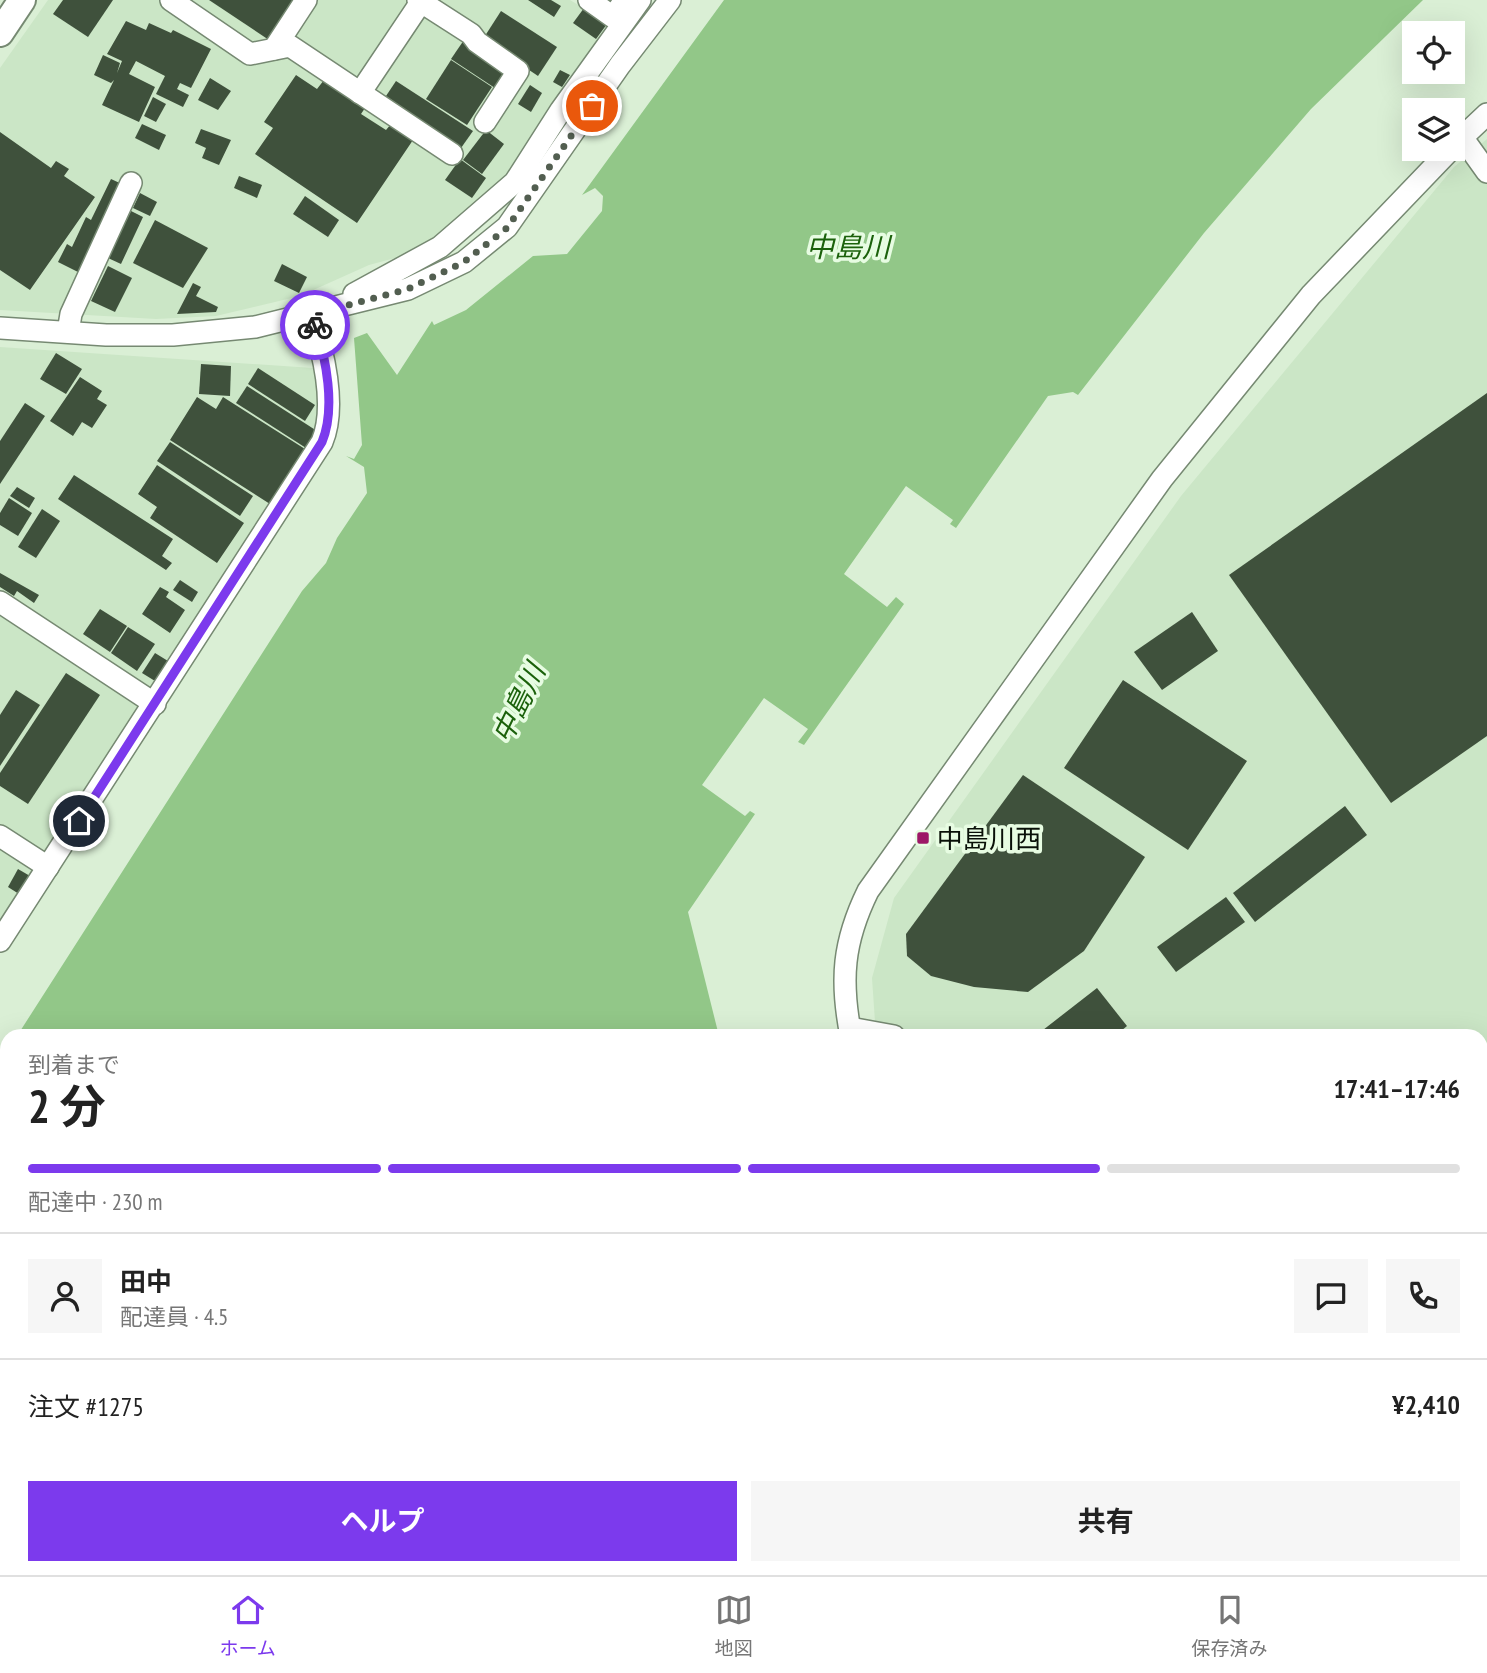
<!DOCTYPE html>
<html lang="ja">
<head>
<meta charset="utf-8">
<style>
  :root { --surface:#fff; --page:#f6f6f6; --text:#222; --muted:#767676; --line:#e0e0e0; --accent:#7c3aed }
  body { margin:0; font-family:"PT Sans Narrow","Noto Sans JP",sans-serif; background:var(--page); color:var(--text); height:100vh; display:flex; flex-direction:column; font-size:26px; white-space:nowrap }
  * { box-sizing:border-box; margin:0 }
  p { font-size:23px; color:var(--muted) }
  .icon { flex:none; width:38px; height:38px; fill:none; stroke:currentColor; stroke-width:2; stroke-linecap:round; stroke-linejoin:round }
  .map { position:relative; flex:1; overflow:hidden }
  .side { position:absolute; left:0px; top:1029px; width:1488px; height:546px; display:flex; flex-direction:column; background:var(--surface); border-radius:21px 21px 0 0; box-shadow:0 7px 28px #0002 }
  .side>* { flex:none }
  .controls { position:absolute; left:1402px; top:21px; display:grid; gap:14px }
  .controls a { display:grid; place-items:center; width:63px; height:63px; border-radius:0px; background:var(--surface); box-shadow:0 7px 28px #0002; font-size:35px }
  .pin { position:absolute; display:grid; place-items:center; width:60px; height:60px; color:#fff; margin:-30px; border:4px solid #fff; border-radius:50%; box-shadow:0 2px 7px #0007 }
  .courier { position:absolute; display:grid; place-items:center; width:70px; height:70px; margin:-35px; border:5px solid #7c3aed; border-radius:50%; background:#fff; color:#222; box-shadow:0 2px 9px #0007 }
  .headline em { font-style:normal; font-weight:700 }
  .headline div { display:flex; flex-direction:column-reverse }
  .headline { display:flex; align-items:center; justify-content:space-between; height:119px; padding:0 28px }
  h1 { font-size:46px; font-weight:700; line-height:52px }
  .bar { display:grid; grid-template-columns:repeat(4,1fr); gap:10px 7px; align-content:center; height:84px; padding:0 28px }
  .bar i { height:9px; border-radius:5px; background:var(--line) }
  .bar .selected { background:var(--accent) }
  .bar p { grid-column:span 4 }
  .line { display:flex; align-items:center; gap:18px; padding:0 28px; border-top:2px solid var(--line) }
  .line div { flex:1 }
  .round { display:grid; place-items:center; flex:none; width:74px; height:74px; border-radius:0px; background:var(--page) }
  .action { display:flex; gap:14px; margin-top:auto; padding:14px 28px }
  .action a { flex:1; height:80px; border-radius:0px; background:var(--accent); color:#fff; font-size:28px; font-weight:700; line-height:80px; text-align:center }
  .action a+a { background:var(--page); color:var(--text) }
  .menu { display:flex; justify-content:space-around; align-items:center; height:98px; border-top:2px solid var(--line); background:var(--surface); font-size:19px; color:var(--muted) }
  .menu a { display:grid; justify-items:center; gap:4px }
  .menu .selected { color:var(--accent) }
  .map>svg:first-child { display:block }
  .built { fill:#cbe6c6 }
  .water { fill:#92c788 }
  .building { fill:#3f513c }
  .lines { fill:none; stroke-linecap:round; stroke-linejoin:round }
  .minor-casing { stroke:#768972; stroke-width:24 }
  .major-casing { stroke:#768972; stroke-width:30 }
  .highway-casing { stroke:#768972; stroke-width:33 }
  .minor { stroke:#fff; stroke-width:21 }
  .major { stroke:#fff; stroke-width:26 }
  .highway { stroke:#fff; stroke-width:30 }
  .done { stroke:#525e50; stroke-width:7; stroke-dasharray:0 12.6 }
  .route { stroke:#7c3aed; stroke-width:9 }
  .poi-dot { fill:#9d1767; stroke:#e7fce2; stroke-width:2.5 }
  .labels { text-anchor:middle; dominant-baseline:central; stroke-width:7; stroke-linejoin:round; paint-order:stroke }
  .poi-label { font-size:26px; fill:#091008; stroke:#e7fce2; text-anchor:start }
  .water-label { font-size:28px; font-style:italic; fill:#1b610b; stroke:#e7fce2 }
</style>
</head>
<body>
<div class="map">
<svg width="1487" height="1575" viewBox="0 0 1487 1575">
  <rect width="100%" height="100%" fill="#daefd5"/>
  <g class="built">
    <polygon points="48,0 570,0 580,6 585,0 632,0 518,163 453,227 410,254 369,265 300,296 216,316 156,319 0,310 0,68"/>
    <polygon points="1487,139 1487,1575 1036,1575 1033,1568 1480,1568 1480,1036 876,1036 872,978 894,898 1181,496 1454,167"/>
    <polygon points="0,347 313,368 321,395 321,433 0,953"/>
  </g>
  <g class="water">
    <polygon points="724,0 1423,0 1311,109 1204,233 1078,395 1073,392 1048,396 956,528 950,524 953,520 906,486 844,574 887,607 896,597 904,604 804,745 798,742 808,729 764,698 702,785 745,816 750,811 755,814 688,912 719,1036 17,1036 302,591 326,563 337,538 367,493 364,467 346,456 354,459 362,445 354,338 367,333 397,375 432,321 434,325 466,310 533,256 567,254 602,211 603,196 595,188 582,195"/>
    <polygon points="7,1052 7,1568 874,1568 877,1575 0,1575 0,1063"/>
  </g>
  <g class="building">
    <polygon points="63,0 113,0 88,37 53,14"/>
    <polygon points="209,0 296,0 269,40"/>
    <polygon points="528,0 551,0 561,6 554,17"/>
    <polygon points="587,4 610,20 596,39 573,23"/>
    <polygon points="501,11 557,47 538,76 483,39"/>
    <polygon points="126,21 146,30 149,23 171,33 173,30 211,49 191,88 180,83 177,89 189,95 183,107 156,94 165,76 136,61 129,74 155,87 139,122 102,105 114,80 111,83 94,75 103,55 120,63 117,73 122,61 107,54"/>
    <polygon points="466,37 513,67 498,90 451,59"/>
    <polygon points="451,60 492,87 467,125 426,99"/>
    <polygon points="560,70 570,75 562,87 553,82"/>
    <polygon points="296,75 317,89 324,80 365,108 361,114 386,130 391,124 413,140 357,223 255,154 273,128 264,122"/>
    <polygon points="210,78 231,91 218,110 198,100"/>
    <polygon points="396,81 473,131 461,148 386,96"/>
    <polygon points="530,85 542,93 531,112 518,104"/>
    <polygon points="153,97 166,104 156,122 144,116"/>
    <polygon points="142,124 166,135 159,150 135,138"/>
    <polygon points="201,129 231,140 219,165 202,158 206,148 195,143"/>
    <polygon points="486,130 504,144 482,174 463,160"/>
    <polygon points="0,132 51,168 56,161 69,169 64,176 95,197 30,290 0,270"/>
    <polygon points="460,159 486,178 472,198 445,180"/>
    <polygon points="239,176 262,185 257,198 234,188"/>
    <polygon points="111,179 124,185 80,273 58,262 67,244 72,247 86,217 91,220"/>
    <polygon points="140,193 157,202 150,216 133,208"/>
    <polygon points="305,196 339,220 328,237 293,214"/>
    <polygon points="131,211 143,217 121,264 108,258"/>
    <polygon points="155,220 208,248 183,288 133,263"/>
    <polygon points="282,264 307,277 299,293 274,281"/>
    <polygon points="108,266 132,278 115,312 91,301"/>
    <polygon points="193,283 201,287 196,296 218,307 216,312 177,314"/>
    <polygon points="56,353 82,369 66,394 40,379"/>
    <polygon points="201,364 231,366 230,396 199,394"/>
    <polygon points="258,368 315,405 305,421 248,384"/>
    <polygon points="80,377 102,391 97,399 107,405 92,428 82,422 73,436 50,421"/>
    <polygon points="247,386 317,431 306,448 236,403"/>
    <polygon points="1487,393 1487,736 1391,803 1229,575"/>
    <polygon points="197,397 216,409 223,397 305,449 270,504 170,440"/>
    <polygon points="25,403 45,416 0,484 0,441"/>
    <polygon points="170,442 253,496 240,516 157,461"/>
    <polygon points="157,465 244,523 217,563 150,518 157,507 138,494"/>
    <polygon points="74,475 173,539 162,556 172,563 166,570 58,499"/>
    <polygon points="17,487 35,498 29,508 10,496"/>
    <polygon points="9,498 32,513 18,536 0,525 0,513"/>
    <polygon points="42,509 60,521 36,558 18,547"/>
    <polygon points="0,573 39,595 34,603 17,591 14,596 0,587"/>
    <polygon points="180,580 198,592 192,602 173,590"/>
    <polygon points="160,587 169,592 166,597 185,610 170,633 142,614"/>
    <polygon points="100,609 127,626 110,652 83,634"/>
    <polygon points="1192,612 1218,651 1162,690 1134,652"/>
    <polygon points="128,627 155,644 137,671 111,653"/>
    <polygon points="155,653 168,661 155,681 142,673"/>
    <polygon points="66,673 100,695 28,804 0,786 0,773"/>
    <polygon points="1123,680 1247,761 1188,850 1064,768"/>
    <polygon points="16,690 40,705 0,766 0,715"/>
    <polygon points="1023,775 1145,857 1084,951 1028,992 974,987 931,976 907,956 906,934"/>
    <polygon points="1345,806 1367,835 1255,922 1233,893"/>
    <polygon points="18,869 30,876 19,894 8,887"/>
    <polygon points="1226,897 1245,922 1176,972 1157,947"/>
    <polygon points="1097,988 1127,1026 1115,1036 1047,1036 1043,1030"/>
    <polygon points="1487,1189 1487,1240 1480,1231 1480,1193"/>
    <polygon points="1480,1366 1487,1375 1487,1400 1480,1404"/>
    <polygon points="1487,1528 1487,1575 1421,1575 1431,1568 1480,1568 1480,1533"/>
    <polygon points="1036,1568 1130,1568 1132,1573 1039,1575"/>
    <polygon points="1151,1568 1220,1568 1222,1575 1153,1575"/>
    <polygon points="1235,1568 1249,1568 1240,1575"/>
  </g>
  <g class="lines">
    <g class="minor-casing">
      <g id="minor">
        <polyline points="171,0 250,54 290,46 452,154"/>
        <polyline points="418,0 471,34 477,42 518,71 485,122"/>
        <polyline points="589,0 613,17 625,0"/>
        <polyline points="274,49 306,0"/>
        <polyline points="360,93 421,2"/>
        <polyline points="1462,137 1487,172"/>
        <polyline points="1452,147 1487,114"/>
        <polyline points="354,294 440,247 515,182 561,110 640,0"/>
        <polyline points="0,328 106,335 173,335 255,327 408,289 464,262 507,227 620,65 670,0"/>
        <polyline points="68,332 71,314 131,183"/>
        <polyline points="0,602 155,704"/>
        <polyline points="0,836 48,867"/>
        <path d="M0,941L322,442C337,406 323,350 311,315"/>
        <polyline points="850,1028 894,1036"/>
        <path d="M851,1036C840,980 843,942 868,891L1162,479L1311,295L1451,149"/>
        <polyline points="1480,1094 1487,1090"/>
        <polyline points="1480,1319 1487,1329"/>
        <polyline points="1005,1568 1007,1575"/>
      </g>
    </g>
    <g class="major-casing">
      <polyline id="major" points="0,33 22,0"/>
    </g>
    <g class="highway-casing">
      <g id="highway">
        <polyline points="0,1237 7,1243"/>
        <polyline points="0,1286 7,1292"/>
        <polyline points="343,1568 352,1575"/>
        <polyline points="406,1568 415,1575"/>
      </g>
    </g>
    <use href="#minor" class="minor"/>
    <use href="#major" class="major"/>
    <use href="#highway" class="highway"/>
  </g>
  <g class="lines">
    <polyline class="done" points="315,325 311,315 408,289 464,262 507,228 592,106"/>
    <path class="route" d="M79,821L322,442C336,408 326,358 315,325"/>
  </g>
  <rect class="poi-dot" x="916" y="831" width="14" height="14" rx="3.5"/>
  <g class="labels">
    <g class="poi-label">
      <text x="937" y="838">中島川西</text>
    </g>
    <g class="water-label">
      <text x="848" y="246">中島川</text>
      <text transform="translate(518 703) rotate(-64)">中島川</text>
    </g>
  </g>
</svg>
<div class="controls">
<a><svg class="icon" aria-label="locate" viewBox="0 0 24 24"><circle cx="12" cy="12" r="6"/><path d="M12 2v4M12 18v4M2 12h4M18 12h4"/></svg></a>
<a><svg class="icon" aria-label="layers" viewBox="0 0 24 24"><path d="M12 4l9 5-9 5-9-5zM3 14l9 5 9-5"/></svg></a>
</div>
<div class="pin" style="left:592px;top:106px;background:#ea580c"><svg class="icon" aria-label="bag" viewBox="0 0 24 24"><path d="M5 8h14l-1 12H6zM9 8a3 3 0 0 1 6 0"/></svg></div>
<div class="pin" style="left:79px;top:821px;background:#1f2937"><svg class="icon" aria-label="home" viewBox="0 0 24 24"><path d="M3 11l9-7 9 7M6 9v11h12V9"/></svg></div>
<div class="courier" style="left:315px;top:325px"><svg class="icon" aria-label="bike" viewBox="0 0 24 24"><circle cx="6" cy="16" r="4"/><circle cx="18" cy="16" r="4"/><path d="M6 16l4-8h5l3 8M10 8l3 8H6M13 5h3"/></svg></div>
<section class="side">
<div class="headline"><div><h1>2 分</h1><p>到着まで</p></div><em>17:41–17:46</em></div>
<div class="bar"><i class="selected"></i><i class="selected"></i><i class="selected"></i><i></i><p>配達中 · 230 m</p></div>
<div class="line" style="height:126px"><a class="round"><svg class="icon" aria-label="person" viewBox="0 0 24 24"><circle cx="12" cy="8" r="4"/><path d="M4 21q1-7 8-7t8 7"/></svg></a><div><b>田中</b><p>配達員 · 4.5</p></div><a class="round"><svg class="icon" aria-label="chat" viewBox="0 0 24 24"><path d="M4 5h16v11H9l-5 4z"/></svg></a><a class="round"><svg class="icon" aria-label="phone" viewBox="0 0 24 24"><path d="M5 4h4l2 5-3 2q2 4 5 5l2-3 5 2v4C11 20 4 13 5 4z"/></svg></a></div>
<div class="line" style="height:91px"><div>注文 #1275</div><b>¥2,410</b></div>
<div class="action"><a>ヘルプ</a><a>共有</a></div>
</section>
</div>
<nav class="menu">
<a class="selected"><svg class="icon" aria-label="home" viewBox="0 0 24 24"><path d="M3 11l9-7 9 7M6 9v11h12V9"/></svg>ホーム</a>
<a><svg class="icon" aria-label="map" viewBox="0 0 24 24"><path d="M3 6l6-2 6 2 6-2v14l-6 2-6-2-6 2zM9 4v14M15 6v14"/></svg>地図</a>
<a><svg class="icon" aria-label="saved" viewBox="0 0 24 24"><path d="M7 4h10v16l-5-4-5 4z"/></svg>保存済み</a>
</nav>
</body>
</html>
